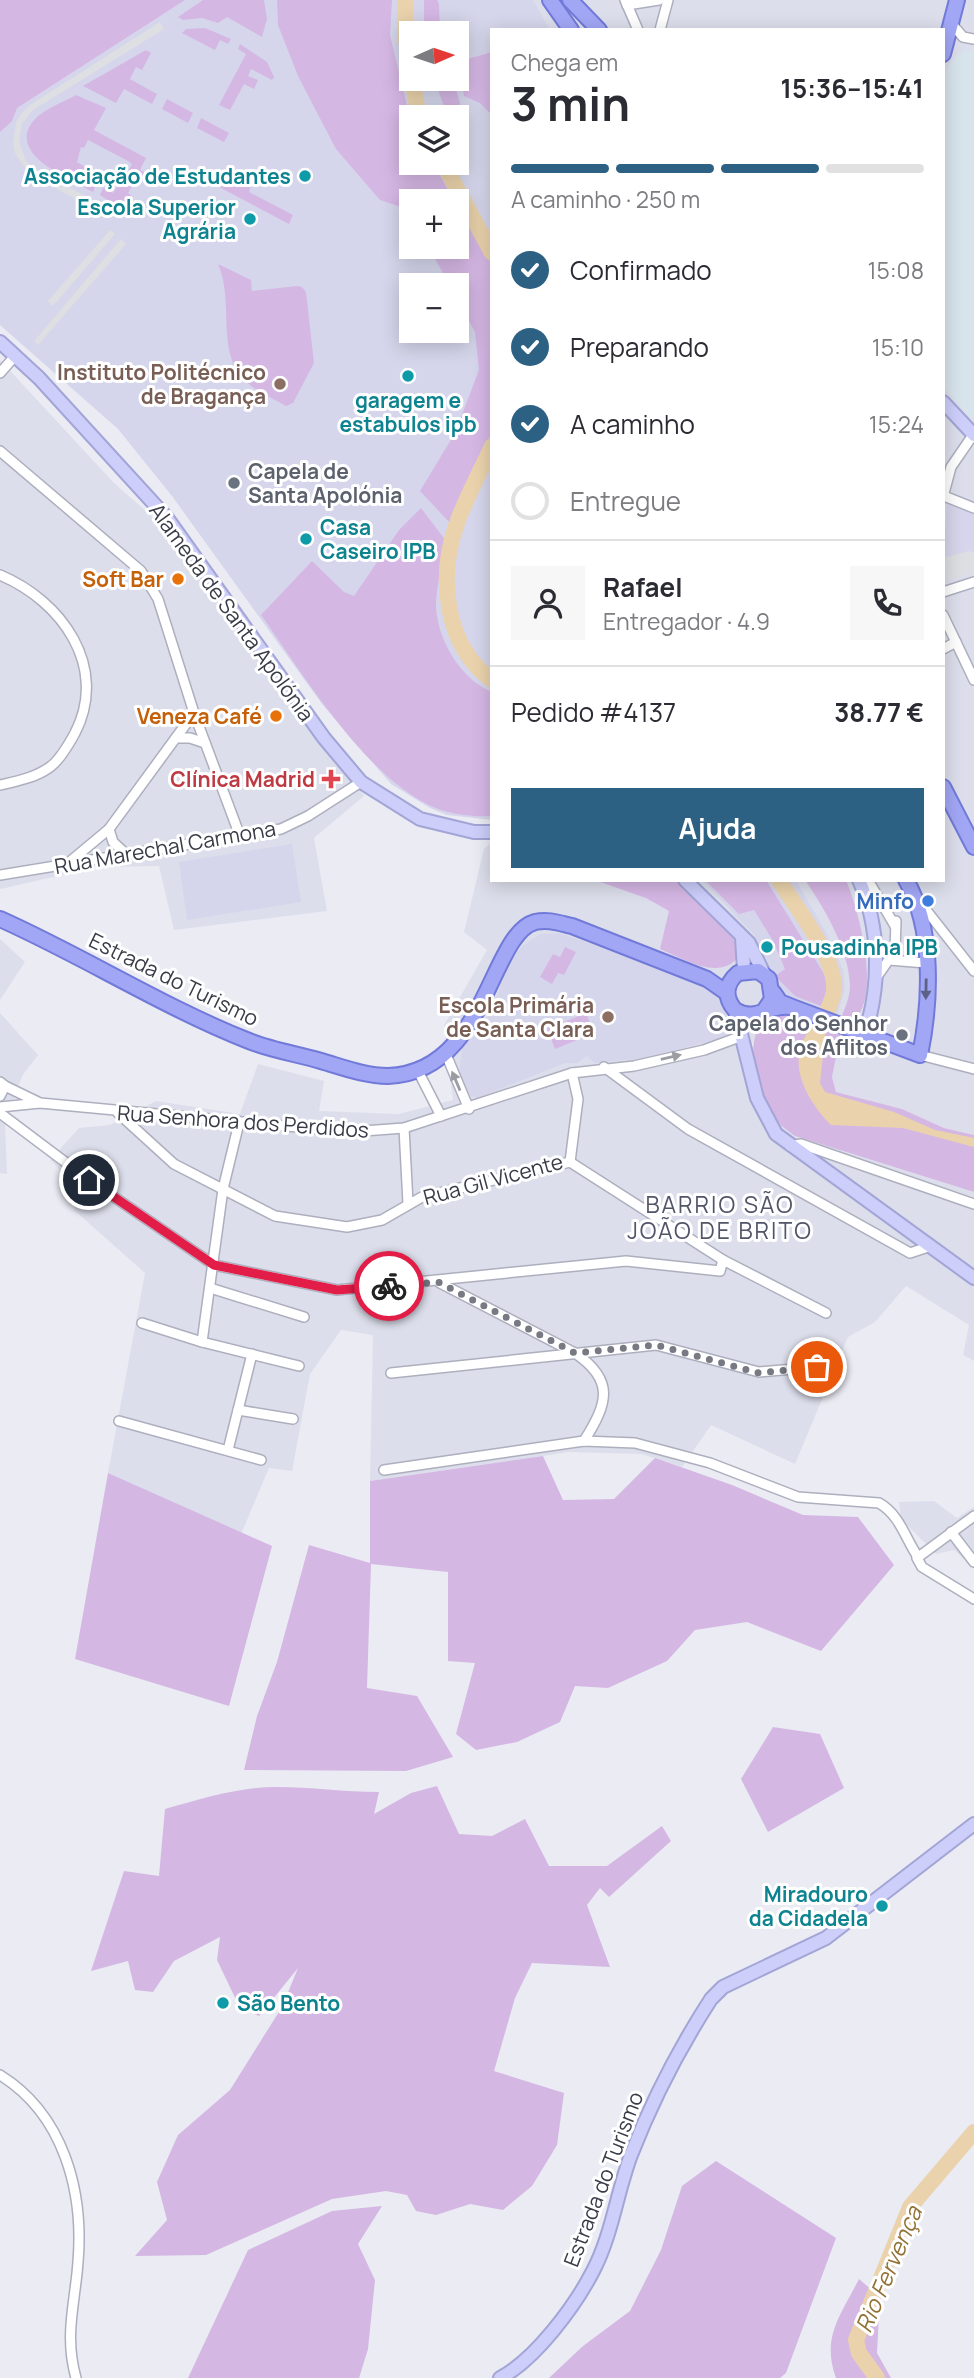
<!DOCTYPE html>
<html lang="pt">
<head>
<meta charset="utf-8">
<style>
  :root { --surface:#fff; --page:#f7f7f7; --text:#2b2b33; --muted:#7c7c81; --line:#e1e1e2; --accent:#2c6184 }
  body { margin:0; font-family:Manrope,sans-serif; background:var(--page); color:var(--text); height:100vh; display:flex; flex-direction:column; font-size:26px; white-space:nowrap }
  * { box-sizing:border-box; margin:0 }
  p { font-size:23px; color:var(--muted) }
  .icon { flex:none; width:38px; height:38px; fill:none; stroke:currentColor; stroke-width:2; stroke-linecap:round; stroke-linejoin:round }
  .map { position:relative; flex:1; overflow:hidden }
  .details { position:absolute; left:490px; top:28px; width:455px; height:854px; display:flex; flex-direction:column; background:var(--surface); border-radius:0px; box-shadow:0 4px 18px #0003 }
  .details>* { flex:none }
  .needle { width:46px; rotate:87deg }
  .fabs { position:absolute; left:399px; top:21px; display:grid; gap:14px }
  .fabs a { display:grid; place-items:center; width:70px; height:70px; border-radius:0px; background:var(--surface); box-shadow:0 4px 18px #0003; font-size:35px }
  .pin { position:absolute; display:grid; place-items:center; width:60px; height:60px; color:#fff; margin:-30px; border:4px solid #fff; border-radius:50%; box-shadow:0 2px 7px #0007 }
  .courier { position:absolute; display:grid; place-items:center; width:70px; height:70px; margin:-35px; border:5px solid #e11d48; border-radius:50%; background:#fff; color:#222; box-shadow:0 2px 9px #0007 }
  .headline em { font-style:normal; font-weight:700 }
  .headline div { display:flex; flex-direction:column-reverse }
  .headline { display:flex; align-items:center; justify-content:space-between; height:119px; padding:0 21px }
  h1 { font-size:46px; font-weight:700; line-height:52px }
  .bar { display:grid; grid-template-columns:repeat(4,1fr); gap:10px 7px; align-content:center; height:84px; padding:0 21px }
  .bar i { height:9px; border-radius:5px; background:var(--line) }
  .bar .active { background:var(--accent) }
  .bar p { grid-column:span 4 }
  .line { display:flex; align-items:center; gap:18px; padding:0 21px; border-top:2px solid var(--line) }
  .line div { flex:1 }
  .round { display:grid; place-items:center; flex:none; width:74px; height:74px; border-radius:0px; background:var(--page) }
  ol { padding:0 21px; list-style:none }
  li { display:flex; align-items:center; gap:21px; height:77px }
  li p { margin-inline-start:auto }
  li .icon { padding:7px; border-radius:50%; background:var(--accent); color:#fff; stroke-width:4 }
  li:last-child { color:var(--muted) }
  li i { width:38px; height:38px; border:4px solid var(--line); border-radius:50% }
  .button { display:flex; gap:14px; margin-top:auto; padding:14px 21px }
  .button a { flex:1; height:80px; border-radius:0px; background:var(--accent); color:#fff; font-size:28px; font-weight:700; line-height:80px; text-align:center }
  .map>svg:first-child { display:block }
  .residential { fill:#dcdeeb }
  .education { fill:#d5d6eb; fill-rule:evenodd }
  .medical { fill:#d8e4ec }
  .green { fill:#d5b7e4 }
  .parking { fill:#dedfe2 }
  .water { fill:#ead3ac }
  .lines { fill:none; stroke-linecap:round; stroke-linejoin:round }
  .river { stroke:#ead3ac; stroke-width:16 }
  .street-casing { stroke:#adafbe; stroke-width:12 }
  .secondary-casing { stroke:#a2a5d5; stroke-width:16 }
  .primary-casing { stroke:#727ad9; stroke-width:18 }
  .street { stroke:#fff; stroke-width:9 }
  .secondary { stroke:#cdcefa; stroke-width:12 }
  .primary { stroke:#a1a7f5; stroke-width:14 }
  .oneway { fill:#5d6184 }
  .oneway2 { fill:#9c9da3 }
  .done { stroke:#777983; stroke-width:7; stroke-dasharray:0 12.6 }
  .route { stroke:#e11d48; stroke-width:9 }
  .culture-dot { fill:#0f9aa8; stroke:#fff; stroke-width:2.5 }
  .education-dot { fill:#8d6e63; stroke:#fff; stroke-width:2.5 }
  .worship-dot { fill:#6b7280; stroke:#fff; stroke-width:2.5 }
  .food-dot { fill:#e8710a; stroke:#fff; stroke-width:2.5 }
  .health-dot { fill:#e0444e; stroke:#fff; stroke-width:2.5 }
  .shop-dot { fill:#3f7fe0; stroke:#fff; stroke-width:2.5 }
  .labels { text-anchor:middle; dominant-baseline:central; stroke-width:6; stroke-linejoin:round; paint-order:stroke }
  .culture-label { font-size:21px; font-weight:bold; fill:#0d838f; stroke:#fff; text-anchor:end }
  .education-label { font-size:21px; font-weight:bold; fill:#785e54; stroke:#fff; text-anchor:end }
  .worship-label { font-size:21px; font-weight:bold; fill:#5b616d; stroke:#fff; text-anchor:start }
  .food-label { font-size:21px; font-weight:bold; fill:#c56008; stroke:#fff; text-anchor:end }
  .street-label { font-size:21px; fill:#393b47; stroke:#fff }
  .health-label { font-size:21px; font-weight:bold; fill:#be3a42; stroke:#fff; text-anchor:end }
  .shop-label { font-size:21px; font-weight:bold; fill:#366cbe; stroke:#fff; text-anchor:end }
  .neighbourhood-label { font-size:23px; letter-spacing:2px; fill:#515568; stroke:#fff }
  .water-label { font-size:23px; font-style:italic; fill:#927135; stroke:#fff }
</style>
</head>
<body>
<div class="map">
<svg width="974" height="2378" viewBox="0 0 974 2378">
  <rect width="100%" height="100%" fill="#eaebf3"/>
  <g class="residential">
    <polygon points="424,0 974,0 974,1135 944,1128 902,1109 836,1092 832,1077 837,1016 845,990 825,930 796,880 943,880 943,30 492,30 457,163 457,33"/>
    <polygon points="0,360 114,483 156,520 314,735 364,796 314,838 327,911 174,930 159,866 97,867 0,889"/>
    <polygon points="492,842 492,880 705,880 821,1006 813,1023 809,1021 758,1027 752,1044 758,1074 795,1136 974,1192 974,1361 963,1355 969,1325 906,1286 875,1322 848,1337 795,1464 711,1425 682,1467 642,1454 569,1452 370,1481 373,1335 341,1330 310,1374 292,1471 269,1468 241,1534 108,1473 145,1273 74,1210 84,1193 50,1160 79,1128 110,1125 156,1101 240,1114 258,1064 324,1081 319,1111 399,1114 453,1100 444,1025 487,950 464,932 484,849"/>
    <polygon points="0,939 25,962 0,1000"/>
    <polygon points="0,1013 38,1055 22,1076 5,1127 7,1174 0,1173"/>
    <polygon points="934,1501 957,1518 974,1507 974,1568 954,1550 936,1554 901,1519 899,1502"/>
  </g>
  <g class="education">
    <path d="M0,0H533L550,30H492V820L447,815L430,808L391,784L322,704L172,496L118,429L0,325ZM411,33H457V79H411ZM411,117H457V163H411ZM411,201H457V247H411ZM411,285H457V331H411Z"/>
    <polygon points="947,502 974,513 974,572 947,581 943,558"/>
    <polygon points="292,844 301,902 187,920 179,862"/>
    <polygon points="702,880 796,880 825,930 843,970 845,990 837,1016 792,999 781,989 754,935"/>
    <polygon points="559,933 700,980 714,990 728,1014 731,1028 726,1037 645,1058 595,1063 587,1056 577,1063 565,1063 477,1098 471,1096 459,1076 462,1048 487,1019 510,963 521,947 541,934"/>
  </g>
  <polygon class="medical" points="964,51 974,51 974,422 943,386 943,99 947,69 953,58"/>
  <g class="green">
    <polygon points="0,0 185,0 17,108 12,121 0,132"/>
    <polygon points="203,0 264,0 267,19 262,37 227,17 218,23 202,18 183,20 178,17"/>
    <polygon points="277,0 392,0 390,35 411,122 411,163 433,163 454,201 411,201 411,217 407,209 380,200 336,149 298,76 278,25"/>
    <polygon points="424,0 437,0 439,4 440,33 424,33"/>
    <polygon points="205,28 231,39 228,44 220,40 215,50 182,33 186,29"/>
    <polygon points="240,44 267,62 274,77 272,80 251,69 248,76 258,80 254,89 244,84 230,110 219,105 246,54 238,49"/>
    <polygon points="146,50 151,53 142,70 136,67 130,79 157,94 152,104 124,89 116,103 83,86"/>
    <polygon points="492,52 492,115 480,103 464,96 457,62"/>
    <polygon points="434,79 453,79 460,103 459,115 448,117"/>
    <path d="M76,95L106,108L94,130L146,158L140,170L148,174L144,181L137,178L128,193L133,197L126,205L117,206L100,195L103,188L113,193L118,185L121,186L132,164L128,161L88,140L84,148L81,147L77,162L100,176L93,192C71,179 5,155 34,120C44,109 64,102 76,95Z"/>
    <polygon points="167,99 193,113 188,123 162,109"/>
    <polygon points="201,118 229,133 224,142 197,128"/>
    <polygon points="213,172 231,181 251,185 249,192 293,215 289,224 208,181"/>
    <polygon points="457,206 492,262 492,432 450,523 420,491 455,433 479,370 475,332 457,298 457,285 450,285 428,247 457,247"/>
    <path d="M218,264L251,280L252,291L297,286L302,287L306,292L314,363L293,403L286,406C270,397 252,390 241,376C217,348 234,300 218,264Z"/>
    <path d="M421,508L446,541C443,561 433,598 437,616C442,647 463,680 492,692V816C474,817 455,815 438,809C369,783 303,674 261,615L312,561L344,592L354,596L399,530Z"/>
    <path d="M595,880H674C696,895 737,930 739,956C720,982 684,959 660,949L669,911L646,898Z"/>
    <polygon points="705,880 766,880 826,977 827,991 821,1006 795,996 775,976 785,969 773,941 754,910 739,914"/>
    <path d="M805,880H846C859,911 882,997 853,1021L841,1018C845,1008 850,997 850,986C849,950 825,909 805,880Z"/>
    <polygon points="565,947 576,952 564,975 558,973 552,984 540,977 553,954 560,957"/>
    <polygon points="586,1013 594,1033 555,1049 547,1029"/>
    <path d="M787,1013L841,1031L832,1077L836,1092L902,1109L944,1128L974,1135V1192L795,1136C786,1129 777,1124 772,1114C754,1084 735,1015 787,1013Z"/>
    <polygon points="543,1456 563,1500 614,1499 655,1458 732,1485 803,1515 858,1517 894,1565 821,1651 747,1622 695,1630 667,1661 608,1688 575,1686 560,1722 517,1742 476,1750 456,1734 475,1663 448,1661 448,1572 371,1564 367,1688 417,1696 453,1757 406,1771 244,1770 257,1716 277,1662 309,1545 370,1563 370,1481"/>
    <polygon points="108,1473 272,1546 229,1706 75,1659"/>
    <polygon points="773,1727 820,1734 844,1788 768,1832 741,1779"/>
    <path d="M437,1786L459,1834L492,1836L525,1819L549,1866H607L662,1826L671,1841L609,1897L600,1888L587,1905L610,1967L532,1963L515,1998L494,2071L564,2093L557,2145L532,2186L503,2210L470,2204L436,2215L416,2211L407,2195L386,2191L332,2199L206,2255L135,2256L167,2220L157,2182L178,2135L230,2090L282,2007L298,1968L259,2016L239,2006L217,1960L220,1937L174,1961L153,1992L135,1990L128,1961L91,1971L124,1871L159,1876L165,1809C201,1799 239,1787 276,1787C311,1787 344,1792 379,1792L374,1814L411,1793Z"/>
    <polygon points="716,2161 836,2238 786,2373 780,2378 549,2378 583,2346 630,2311 661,2250 682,2186"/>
    <polygon points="382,2206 358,2244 375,2280 368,2349 359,2378 188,2378 248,2250 332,2211"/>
    <path d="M859,2279L880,2297L877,2353L891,2378H836C821,2337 841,2315 859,2279Z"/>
  </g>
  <g class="parking">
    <polygon points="160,22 164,29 33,110 22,123 19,142 26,161 33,168 95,201 92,208 29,174 15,153 13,143 16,123 21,114 30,105"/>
    <polygon points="110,230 115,234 53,306 48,301"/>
    <polygon points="121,239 126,244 38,345 34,341"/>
    <polygon points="969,551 974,553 974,572 947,581 943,558"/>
  </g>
  <path class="water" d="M813,1023L826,1026L820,1083L825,1092L894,1112L935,1130L974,1138V1147L903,1128L831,1125C813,1107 793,1077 800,1049C802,1040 809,1031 813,1023Z"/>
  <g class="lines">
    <g class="river">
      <polyline points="405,0 405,32 411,73"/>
      <polyline points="412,79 419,117"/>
      <polyline points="443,163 492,253"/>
      <path d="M492,446C480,473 465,499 456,526C438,578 445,646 492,680"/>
      <path d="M779,880C796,908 837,958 834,991C832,1004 823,1020 818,1032"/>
      <polyline points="877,2378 859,2353 856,2340 910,2207 974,2132"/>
    </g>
    <g class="street-casing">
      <g id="street">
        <polyline points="625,0 638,30"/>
        <polyline points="627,5 659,0"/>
        <polyline points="951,23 963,37 974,39"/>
        <polyline points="660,30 668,0"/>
        <polyline points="0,373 15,356"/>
        <polyline points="0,451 141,571 158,599 194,713 240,836"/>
        <polyline points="944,496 974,508"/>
        <polyline points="943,497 951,467 973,435"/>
        <path d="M0,575C62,601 109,667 75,733C69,744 60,760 50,767C35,778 17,781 0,785"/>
        <polyline points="943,592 974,582"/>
        <polyline points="943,615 974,680"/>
        <polyline points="943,649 956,642"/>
        <polyline points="176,738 190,738 205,743"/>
        <polyline points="109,829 113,842 127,855"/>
        <polyline points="67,864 109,829 194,713"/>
        <polyline points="0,875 281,829 308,816 361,782"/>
        <polyline points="862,888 871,885 895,926"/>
        <polyline points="919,901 974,971"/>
        <polyline points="889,960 926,963"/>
        <polyline points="876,978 895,951 896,921"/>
        <polyline points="445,1052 469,1109"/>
        <polyline points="920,1055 974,1069"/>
        <polyline points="604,1067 688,1129 910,1253 931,1246"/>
        <polyline points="417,1069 441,1116"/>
        <polyline points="0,1082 5,1086 0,1096"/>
        <polyline points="5,1086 38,1102"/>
        <polyline points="0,1107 40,1103 350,1132 404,1128 572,1073 634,1066 704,1050 742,1036"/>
        <polyline points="0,1113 89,1180 214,1265 337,1290 626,1261 720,1271 723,1260"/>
        <polyline points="118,1113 174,1164 275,1216 347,1227 382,1220 422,1197 570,1162 578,1099 572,1073"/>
        <polyline points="239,1123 223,1189 202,1342 299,1366"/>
        <polyline points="404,1128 408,1203"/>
        <polyline points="790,1146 801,1144 974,1204"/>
        <polyline points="570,1162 723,1260 826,1313"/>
        <path d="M440,1283L575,1353C616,1381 607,1404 584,1441"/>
        <polyline points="210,1288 304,1317"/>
        <polyline points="142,1323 202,1342"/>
        <polyline points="391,1373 656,1345 759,1372 817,1367"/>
        <polyline points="238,1410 293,1419"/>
        <polyline points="119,1421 261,1460"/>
        <polyline points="228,1450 252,1354"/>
        <path d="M384,1470L584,1441L635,1443L710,1463L798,1497L879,1503C900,1515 905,1538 918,1557"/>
        <polyline points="974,1516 917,1558 922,1567 974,1599"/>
        <polyline points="951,1532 974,1562"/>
        <path d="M0,2075C63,2114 84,2190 78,2262C75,2304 64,2335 76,2378"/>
      </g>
    </g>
    <g class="secondary-casing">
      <g id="secondary">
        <polyline points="0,342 39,378 167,518 324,738 361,782 420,819 474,832 492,832"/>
        <polyline points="943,402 974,435"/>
        <polyline points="685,880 749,943 764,974"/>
        <path d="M859,880C880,927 881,985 865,1033"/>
        <polyline points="742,938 744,970"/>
        <polyline points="735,1010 757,1098 776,1134 974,1278"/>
        <path d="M500,2378C535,2360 575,2306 593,2271C612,2235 617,2192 631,2155C652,2101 680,2047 711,1999L723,1987L826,1938L974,1824"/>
      </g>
    </g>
    <g class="primary-casing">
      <g id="primary">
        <polyline points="550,0 571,30"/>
        <polyline points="570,0 599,30"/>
        <polyline points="943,54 957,0"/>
        <polyline points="943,787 974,847"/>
        <path d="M0,919C83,956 165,1008 249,1041C271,1050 297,1054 321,1061C342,1067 365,1076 388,1076C486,1073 490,934 535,922C548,919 559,923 572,926L707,979L727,993"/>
        <path d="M773,992L780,1002L795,1008L920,1055C931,1001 934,928 906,880"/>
        <path d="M764,1011L772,999L769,979L758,971L738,973C725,984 724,997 735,1010C757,1023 767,1004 790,1007"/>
      </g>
    </g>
    <use href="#street" class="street"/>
    <use href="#secondary" class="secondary"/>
    <use href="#primary" class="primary"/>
  </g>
  <defs><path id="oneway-solid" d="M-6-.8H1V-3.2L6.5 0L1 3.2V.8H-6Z" transform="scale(1.75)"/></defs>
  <use class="oneway" href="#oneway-solid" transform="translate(926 989) rotate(91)"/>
  <g class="oneway2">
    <use href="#oneway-solid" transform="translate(671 1057) rotate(-13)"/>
    <use href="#oneway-solid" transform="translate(456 1081) rotate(-113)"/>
  </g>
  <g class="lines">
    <polyline class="done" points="389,1286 438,1282 575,1353 656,1345 759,1373 817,1367"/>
    <polyline class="route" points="89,1180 214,1265 337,1290 389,1286"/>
  </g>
  <g class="culture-dot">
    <circle cx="305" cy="176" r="7"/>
    <circle cx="250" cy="219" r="7"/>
    <circle cx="408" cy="376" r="7"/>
    <circle cx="306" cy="539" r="7"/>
    <circle cx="767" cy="947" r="7"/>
    <circle cx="882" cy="1906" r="7"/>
    <circle cx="223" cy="2003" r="7"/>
  </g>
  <g class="education-dot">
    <circle cx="280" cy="384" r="7"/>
    <circle cx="608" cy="1017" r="7"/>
  </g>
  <g class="worship-dot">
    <circle cx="234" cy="483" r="7"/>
    <circle cx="902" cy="1035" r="7"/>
  </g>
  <g class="food-dot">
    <circle cx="178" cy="579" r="7"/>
    <circle cx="276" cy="716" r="7"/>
  </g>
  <path class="health-dot" d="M327.5 768.5h7v7h7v7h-7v7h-7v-7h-7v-7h7z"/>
  <circle class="shop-dot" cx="928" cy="901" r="7"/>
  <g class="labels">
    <g class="culture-label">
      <text x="291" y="176">Associação de Estudantes</text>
      <text x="236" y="207">Escola Superior<tspan x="236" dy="24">Agrária</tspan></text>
      <text x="408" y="400" text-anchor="middle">garagem e<tspan x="408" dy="24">estabulos ipb</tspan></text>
      <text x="320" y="527" text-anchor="start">Casa<tspan x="320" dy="24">Caseiro IPB</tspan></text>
      <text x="781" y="947" text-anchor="start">Pousadinha IPB</text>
      <text x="868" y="1894">Miradouro<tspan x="868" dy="24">da Cidadela</tspan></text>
      <text x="237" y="2003" text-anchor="start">São Bento</text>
    </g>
    <g class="education-label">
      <text x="266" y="372">Instituto Politécnico<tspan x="266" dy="24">de Bragança</tspan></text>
      <text x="594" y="1005">Escola Primária<tspan x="594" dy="24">de Santa Clara</tspan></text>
    </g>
    <g class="worship-label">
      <text x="248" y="471">Capela de<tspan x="248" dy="24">Santa Apolónia</tspan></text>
      <text x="888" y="1023" text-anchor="end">Capela do Senhor<tspan x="888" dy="24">dos Aflitos</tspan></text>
    </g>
    <g class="food-label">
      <text x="164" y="579">Soft Bar</text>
      <text x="262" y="716">Veneza Café</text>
    </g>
    <g class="street-label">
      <text transform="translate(232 612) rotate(54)">Alameda de Santa Apolónia</text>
      <text transform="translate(165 847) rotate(-10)">Rua Marechal Carmona</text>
      <text transform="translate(174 979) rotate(26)">Estrada do Turismo</text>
      <text transform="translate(243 1121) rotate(4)">Rua Senhora dos Perdidos</text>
      <text transform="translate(493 1179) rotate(-15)">Rua Gil Vicente</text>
      <text transform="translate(603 2179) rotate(-69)">Estrada do Turismo</text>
    </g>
    <g class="health-label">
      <text x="315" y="779">Clínica Madrid</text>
    </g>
    <g class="shop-label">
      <text x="914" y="901">Minfo</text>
    </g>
    <g class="neighbourhood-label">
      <text x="720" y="1204">BARRIO SÃO<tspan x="720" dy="26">JOÃO DE BRITO</tspan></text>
    </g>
    <g class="water-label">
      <text transform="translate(888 2269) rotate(-67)">Rio Fervença</text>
    </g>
  </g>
</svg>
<div class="fabs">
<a><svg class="needle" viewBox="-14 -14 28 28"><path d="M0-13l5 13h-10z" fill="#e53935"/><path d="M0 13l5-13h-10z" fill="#7c7c81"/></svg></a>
<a><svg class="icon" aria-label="layers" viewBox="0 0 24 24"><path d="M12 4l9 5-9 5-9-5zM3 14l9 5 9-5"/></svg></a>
<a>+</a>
<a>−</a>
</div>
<div class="pin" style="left:817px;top:1367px;background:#ea580c"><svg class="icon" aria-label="bag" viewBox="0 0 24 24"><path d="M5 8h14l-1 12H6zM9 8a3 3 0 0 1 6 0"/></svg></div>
<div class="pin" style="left:89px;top:1180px;background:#1f2937"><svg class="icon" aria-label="home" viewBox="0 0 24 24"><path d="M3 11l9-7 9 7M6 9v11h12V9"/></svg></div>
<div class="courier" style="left:389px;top:1286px"><svg class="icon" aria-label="bike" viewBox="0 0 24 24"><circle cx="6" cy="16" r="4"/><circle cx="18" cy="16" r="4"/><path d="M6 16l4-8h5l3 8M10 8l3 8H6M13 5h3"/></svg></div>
<section class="details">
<div class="headline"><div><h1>3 min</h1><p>Chega em</p></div><em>15:36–15:41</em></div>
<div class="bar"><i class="active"></i><i class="active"></i><i class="active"></i><i></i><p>A caminho · 250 m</p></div>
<ol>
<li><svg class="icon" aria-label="check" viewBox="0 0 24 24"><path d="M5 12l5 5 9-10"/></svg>Confirmado<p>15:08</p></li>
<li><svg class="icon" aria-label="check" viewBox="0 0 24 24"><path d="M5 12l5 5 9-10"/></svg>Preparando<p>15:10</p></li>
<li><svg class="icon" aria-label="check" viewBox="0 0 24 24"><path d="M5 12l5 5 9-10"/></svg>A caminho<p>15:24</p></li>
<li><i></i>Entregue</li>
</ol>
<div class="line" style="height:126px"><a class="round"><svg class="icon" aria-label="person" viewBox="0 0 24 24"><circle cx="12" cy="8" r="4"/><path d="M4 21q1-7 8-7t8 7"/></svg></a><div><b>Rafael</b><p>Entregador · 4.9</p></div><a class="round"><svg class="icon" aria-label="phone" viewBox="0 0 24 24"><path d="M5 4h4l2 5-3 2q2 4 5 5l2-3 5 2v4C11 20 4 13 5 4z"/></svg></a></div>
<div class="line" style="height:91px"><div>Pedido #4137</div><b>38.77 €</b></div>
<div class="button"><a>Ajuda</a></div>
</section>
</div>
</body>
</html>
